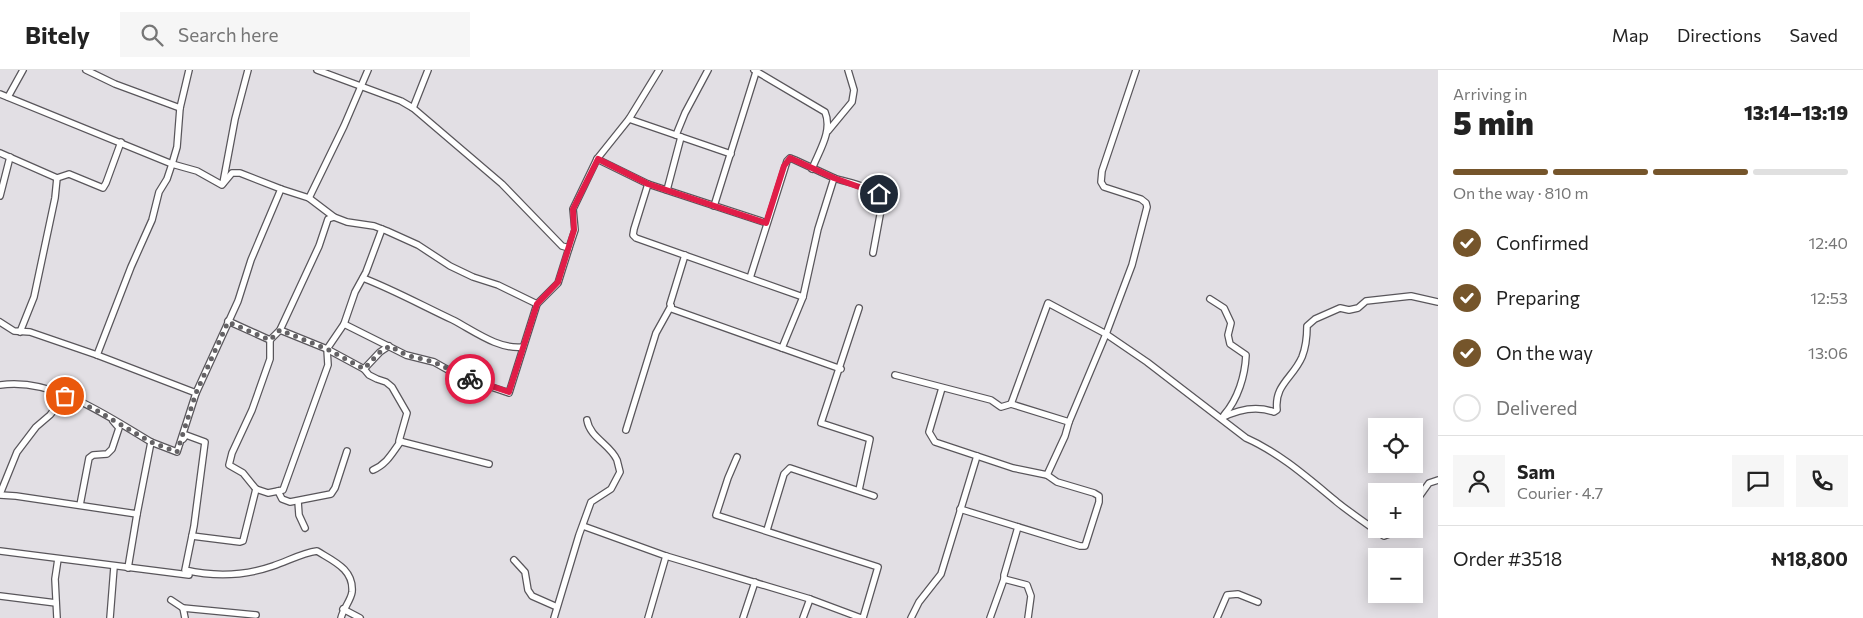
<!DOCTYPE html>
<html lang="en">
<head>
<meta charset="utf-8">
<style>
  :root { --surface:#fff; --page:#f6f6f6; --text:#222; --muted:#767676; --line:#e0e0e0; --accent:#75552b }
  body { margin:0; font-family:Commissioner,sans-serif; background:var(--page); color:var(--text); height:100vh; display:flex; flex-direction:column; font-size:19px; white-space:nowrap }
  * { box-sizing:border-box; margin:0 }
  p { font-size:16px; color:var(--muted) }
  .icon { flex:none; width:28px; height:28px; fill:none; stroke:currentColor; stroke-width:2; stroke-linecap:round; stroke-linejoin:round }
  .map { position:relative; flex:1; overflow:hidden }
  .panel { display:flex; flex-direction:column; background:var(--surface); width:425px }
  .panel>* { flex:none }
  .tools { position:absolute; left:1368px; top:348px; display:grid; gap:10px }
  .tools a { display:grid; place-items:center; width:55px; height:55px; border-radius:0px; background:var(--surface); box-shadow:0 2px 12px #0003; font-size:25px }
  .pin { position:absolute; display:grid; place-items:center; width:42px; height:42px; color:#fff; margin:-21px; border:2px solid #fff; border-radius:50%; box-shadow:0 1px 5px #0007 }
  .courier { position:absolute; display:grid; place-items:center; width:50px; height:50px; margin:-25px; border:4px solid #e11d48; border-radius:50%; background:#fff; color:#222; box-shadow:0 1px 6px #0007 }
  .summary em { font-style:normal; font-weight:800 }
  .summary div { display:flex; flex-direction:column-reverse }
  .summary { display:flex; align-items:center; justify-content:space-between; height:85px; padding:0 15px }
  h1 { font-size:32px; font-weight:800; line-height:38px }
  .bar { display:grid; grid-template-columns:repeat(4,1fr); gap:8px 5px; align-content:center; height:60px; padding:0 15px }
  .bar i { height:6px; border-radius:4px; background:var(--line) }
  .bar .selected { background:var(--accent) }
  .bar p { grid-column:span 4 }
  .line { display:flex; align-items:center; gap:12px; padding:0 15px; border-top:1px solid var(--line) }
  .line div { flex:1 }
  .round { display:grid; place-items:center; flex:none; width:52px; height:52px; border-radius:0px; background:var(--page) }
  ol { padding:0 15px; list-style:none }
  li { display:flex; align-items:center; gap:15px; height:55px }
  li p { margin-inline-start:auto }
  li .icon { padding:5px; border-radius:50%; background:var(--accent); color:#fff; stroke-width:4 }
  li:last-child { color:var(--muted) }
  li i { width:28px; height:28px; border:2px solid var(--line); border-radius:50% }
  header { display:flex; align-items:center; gap:30px; box-sizing:border-box; height:70px; padding:0 25px; background:var(--surface); border-bottom:1px solid var(--line) }
  header strong { font-size:24px }
  nav { display:flex; gap:28px; margin-inline-start:auto; font-size:18px }
  .search { width:350px; height:45px; background:var(--page); display:flex; align-items:center; gap:12px; box-sizing:border-box; padding:0 18px; border-radius:0px; color:var(--muted); font-size:19px }
  main { display:flex; flex:1; min-height:0 }
  .map>svg:first-child { display:block }
  .lines { fill:none; stroke-linecap:round; stroke-linejoin:round }
  .minor-casing { stroke:#59565b; stroke-width:8 }
  .minor { stroke:#fff; stroke-width:5.5 }
  .done { stroke:#646265; stroke-width:5; stroke-dasharray:0 9 }
  .route { stroke:#e11d48; stroke-width:6 }
</style>
</head>
<body>
<header>
<strong>Bitely</strong>
<div class="search"><svg class="icon" aria-label="search" viewBox="0 0 24 24"><circle cx="10" cy="10" r="6"/><path d="M15 15l6 6"/></svg>Search here</div>
<nav><a>Map</a><a>Directions</a><a>Saved</a></nav>
</header>
<main>
<div class="map">
<svg width="1438" height="548" viewBox="0 0 1438 548">
  <rect width="100%" height="100%" fill="#e2dfe4"/>
  <g class="lines">
    <g class="minor-casing">
      <g id="minor">
        <polyline points="86,0 115,14 180,38"/>
        <polyline points="317,0 401,31 413,38 502,114 562,176 569,178 575,160 573,139 597,89 629,49 659,0"/>
        <path d="M754,0L825,42C833,61 819,81 812,99"/>
        <polyline points="0,24 172,94 197,101 222,115 232,103 240,103 281,119 309,128 334,147 347,152 374,156 387,161 418,175 450,196 473,207 498,215 537,234"/>
        <polyline points="8,27 23,0"/>
        <polyline points="413,38 428,0"/>
        <polyline points="629,49 731,84"/>
        <polyline points="828,61 852,32 854,20 848,0"/>
        <polyline points="676,65 685,43 708,0"/>
        <polyline points="0,83 57,108 69,104 103,118 106,113 121,72"/>
        <polyline points="597,89 648,114 767,153"/>
        <path d="M834,108C849,113 872,116 883,129L873,183"/>
        <polyline points="223,113 235,49 248,0"/>
        <polyline points="648,114 634,159 633,165 636,168 803,227"/>
        <polyline points="667,120 681,67"/>
        <polyline points="0,126 10,87"/>
        <polyline points="309,128 344,56 368,0"/>
        <polyline points="714,136 756,2"/>
        <polyline points="685,185 670,234 672,239 841,299"/>
        <path d="M363,208C394,220 423,236 453,250C474,261 499,280 523,277"/>
        <polyline points="750,208 787,91 790,88 795,90 834,108 818,159 803,227 782,278"/>
        <path d="M1210,229L1224,238L1231,253L1228,265L1230,274L1246,285C1245,306 1238,329 1224,345"/>
        <polyline points="859,238 821,353 870,369 859,420"/>
        <polyline points="228,251 270,270 270,289 252,340 232,383 229,395 243,403 256,419 268,423 283,420 328,295 327,279 344,254 355,222 366,202 382,159"/>
        <polyline points="0,252 14,261 30,262 97,285 196,323 177,382 151,372 137,444 16,426 0,425"/>
        <polyline points="344,254 406,285 434,292 459,306 509,323 537,234 558,213 569,178"/>
        <polyline points="280,260 327,279 364,299 369,305 377,309 386,312 392,317 407,343 399,371 489,394"/>
        <polyline points="20,262 34,227 55,128 57,108"/>
        <polyline points="270,270 280,260 319,176 328,149 334,147"/>
        <polyline points="97,285 131,197 152,150 159,122 167,109 172,94 177,77 180,38 189,0"/>
        <polyline points="364,299 380,282 389,276"/>
        <polyline points="895,305 991,330 1001,337 1011,334 1069,352"/>
        <path d="M0,315C53,307 107,346 151,372"/>
        <polyline points="942,318 929,362 935,372 1013,398 1047,405 1057,412 1094,423 1099,426 1099,432 1085,476 1080,476 960,439"/>
        <polyline points="196,323 238,231 251,190 281,119"/>
        <path d="M1011,334L1048,233L1106,264L1147,292L1246,368C1280,383 1309,409 1337,432C1352,444 1368,455 1384,466L1392,463L1395,459"/>
        <path d="M1221,348C1237,340 1256,335 1274,342L1277,340C1274,315 1293,308 1302,287C1306,277 1307,267 1307,256L1315,249L1340,238L1349,240L1358,238L1366,231L1411,226L1438,232"/>
        <polyline points="626,360 656,263 671,236"/>
        <path d="M183,369L186,365L205,372L194,456L185,500C215,507 244,506 273,496C288,491 302,483 317,481C333,491 354,499 352,522C351,530 343,539 341,548"/>
        <polyline points="737,387 728,408 716,445 878,497 863,548"/>
        <path d="M373,400C387,394 392,383 401,371"/>
        <polyline points="1047,405 1065,366 1069,352 1106,264 1132,195 1147,137 1146,133 1141,129 1104,117 1101,112 1102,101 1136,0"/>
        <polyline points="278,421 282,429 290,432 331,424 335,418 347,381"/>
        <polyline points="0,424 17,382 36,357 50,345 65,326"/>
        <polyline points="298,431 299,445 305,458"/>
        <polyline points="1414,434 1429,413 1438,410"/>
        <polyline points="80,435 89,388 93,385 107,384 112,379 119,358 113,351"/>
        <polyline points="583,456 666,486 810,529 861,548"/>
        <polyline points="767,460 784,404 790,398 874,426"/>
        <polyline points="192,466 240,472 243,471 256,419"/>
        <polyline points="0,481 189,505"/>
        <polyline points="514,490 525,502 528,520 532,526 557,537"/>
        <polyline points="128,498 137,444"/>
        <polyline points="1004,509 1027,515 1031,526 1028,548"/>
        <polyline points="0,526 56,533"/>
        <polyline points="171,530 183,538 256,545"/>
        <polyline points="183,538 185,548"/>
        <polyline points="343,539 360,548"/>
        <polyline points="57,548 55,509 58,489"/>
        <polyline points="110,548 114,497"/>
        <path d="M554,548L579,465L591,432L611,419L620,402C619,398 618,394 617,390C610,374 590,368 587,350"/>
        <polyline points="648,548 666,486"/>
        <polyline points="743,548 755,512"/>
        <polyline points="803,548 810,529"/>
        <polyline points="911,548 919,532 941,504 977,386"/>
        <polyline points="990,548 1004,509 1004,505 1018,457"/>
        <polyline points="1217,548 1227,525 1238,524 1258,532"/>
      </g>
    </g>
    <use href="#minor" class="minor"/>
  </g>
  <g class="lines">
    <polyline class="done" points="65,326 94,339 151,372 177,382 196,323 228,252 270,270 280,260 327,279 364,299 380,282 390,276 406,285 434,292 470,309"/>
    <polyline class="route" points="470,309 509,322 537,234 558,212 574,160 573,139 598,89 648,114 766,153 784,96 790,88 834,108 879,124"/>
  </g>
</svg>
<div class="tools">
<a><svg class="icon" aria-label="locate" viewBox="0 0 24 24"><circle cx="12" cy="12" r="6"/><path d="M12 2v4M12 18v4M2 12h4M18 12h4"/></svg></a>
<a>+</a>
<a>−</a>
</div>
<div class="pin" style="left:65px;top:326px;background:#ea580c"><svg class="icon" aria-label="bag" viewBox="0 0 24 24"><path d="M5 8h14l-1 12H6zM9 8a3 3 0 0 1 6 0"/></svg></div>
<div class="pin" style="left:879px;top:124px;background:#1f2937"><svg class="icon" aria-label="home" viewBox="0 0 24 24"><path d="M3 11l9-7 9 7M6 9v11h12V9"/></svg></div>
<div class="courier" style="left:470px;top:309px"><svg class="icon" aria-label="bike" viewBox="0 0 24 24"><circle cx="6" cy="16" r="4"/><circle cx="18" cy="16" r="4"/><path d="M6 16l4-8h5l3 8M10 8l3 8H6M13 5h3"/></svg></div>
</div>
<section class="panel">
<div class="summary"><div><h1>5 min</h1><p>Arriving in</p></div><em>13:14–13:19</em></div>
<div class="bar"><i class="selected"></i><i class="selected"></i><i class="selected"></i><i></i><p>On the way · 810 m</p></div>
<ol>
<li><svg class="icon" aria-label="check" viewBox="0 0 24 24"><path d="M5 12l5 5 9-10"/></svg>Confirmed<p>12:40</p></li>
<li><svg class="icon" aria-label="check" viewBox="0 0 24 24"><path d="M5 12l5 5 9-10"/></svg>Preparing<p>12:53</p></li>
<li><svg class="icon" aria-label="check" viewBox="0 0 24 24"><path d="M5 12l5 5 9-10"/></svg>On the way<p>13:06</p></li>
<li><i></i>Delivered</li>
</ol>
<div class="line" style="height:90px"><a class="round"><svg class="icon" aria-label="person" viewBox="0 0 24 24"><circle cx="12" cy="8" r="4"/><path d="M4 21q1-7 8-7t8 7"/></svg></a><div><b>Sam</b><p>Courier · 4.7</p></div><a class="round"><svg class="icon" aria-label="chat" viewBox="0 0 24 24"><path d="M4 5h16v11H9l-5 4z"/></svg></a><a class="round"><svg class="icon" aria-label="phone" viewBox="0 0 24 24"><path d="M5 4h4l2 5-3 2q2 4 5 5l2-3 5 2v4C11 20 4 13 5 4z"/></svg></a></div>
<div class="line" style="height:65px"><div>Order #3518</div><b>₦18,800</b></div>
</section>
</main>
</body>
</html>
